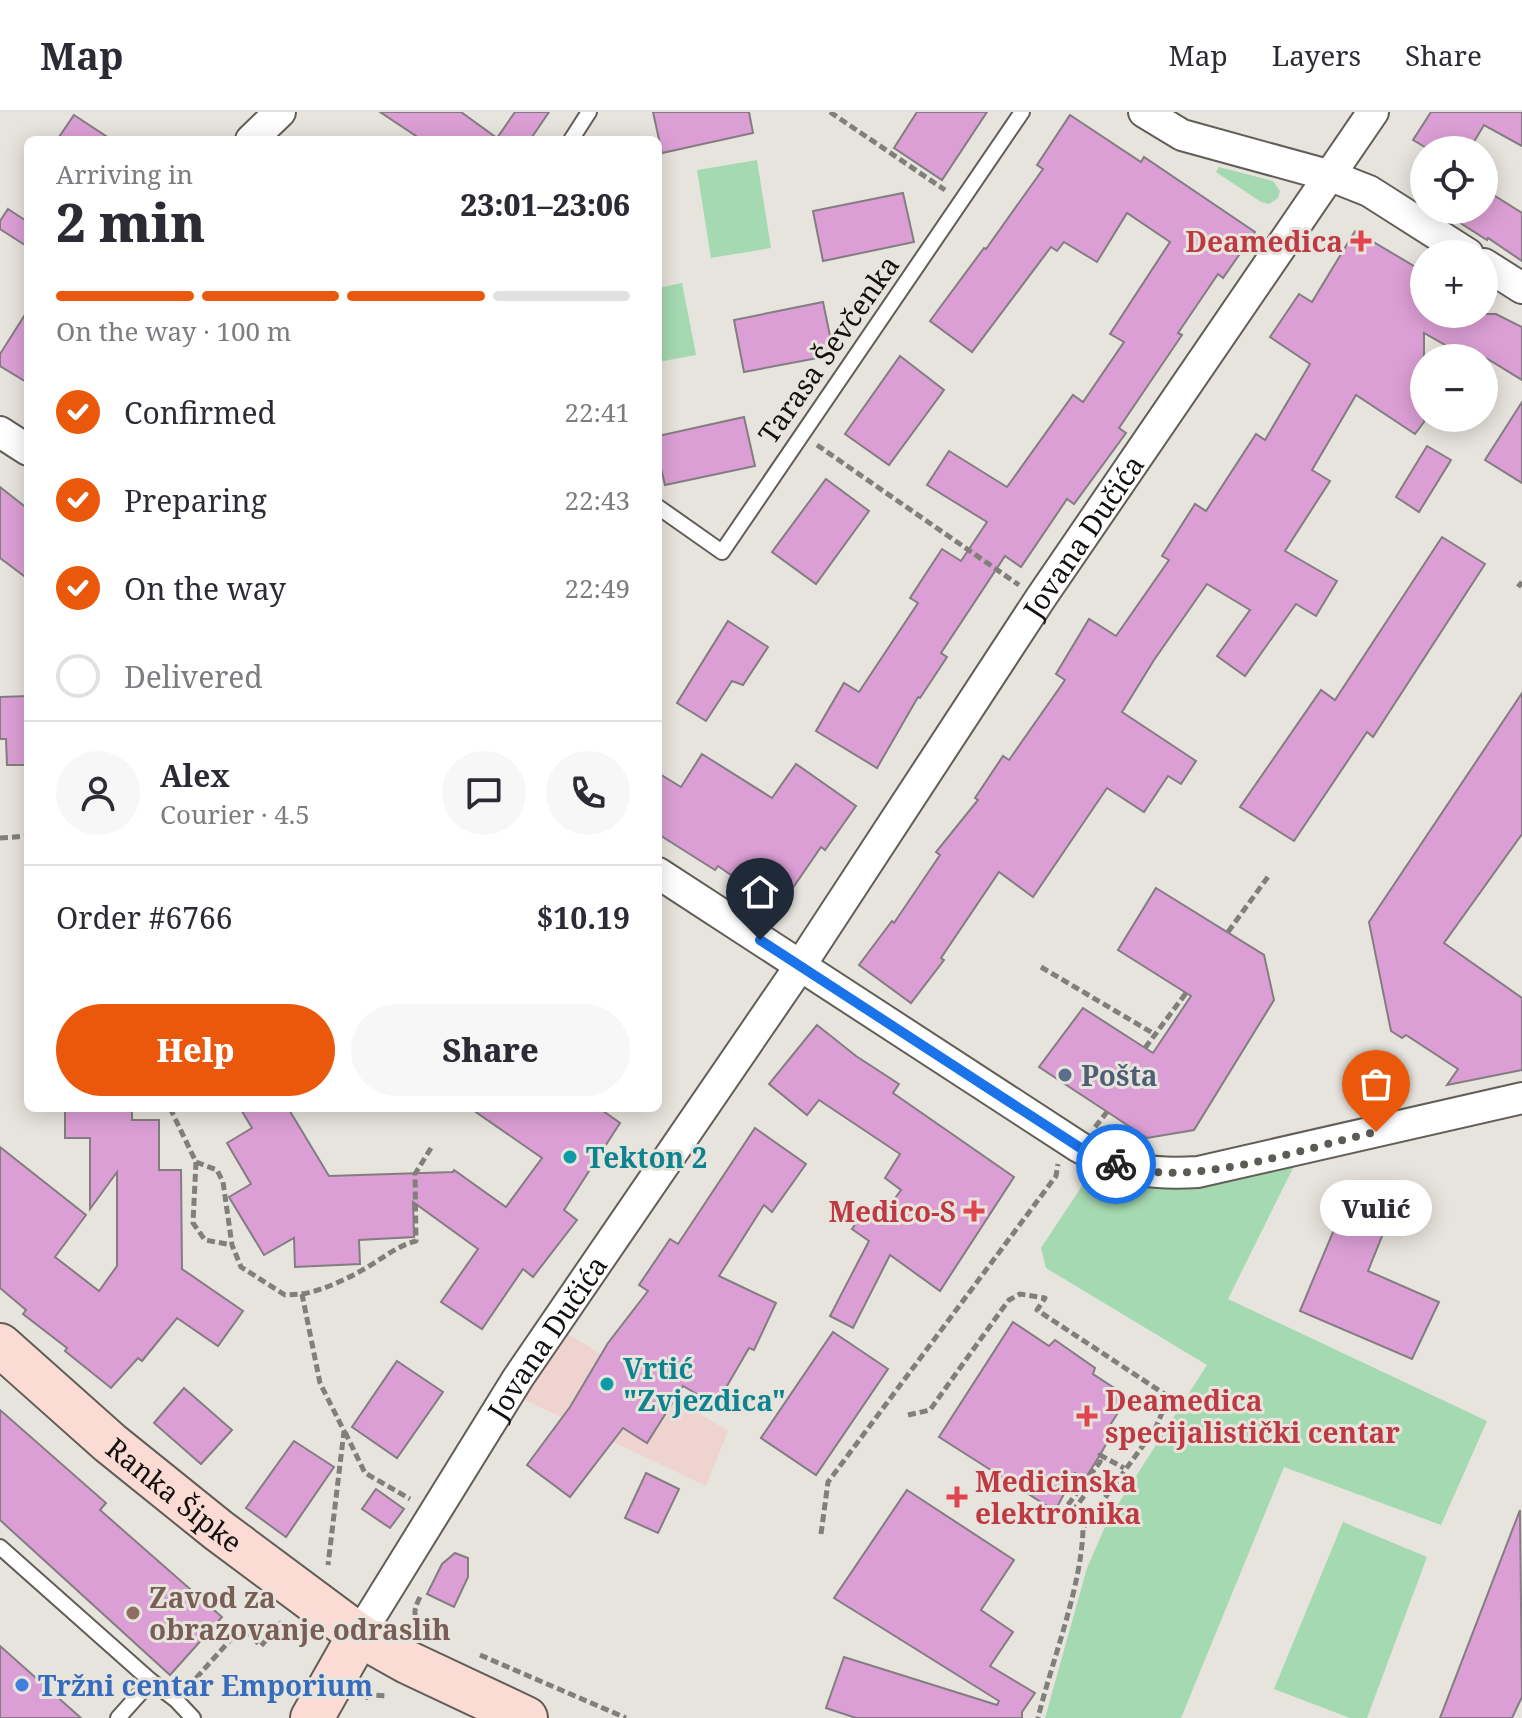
<!DOCTYPE html>
<html lang="en">
<head>
<meta charset="utf-8">
<style>
  :root { --surface:#fff; --page:#f7f7f7; --text:#2b2b33; --muted:#7c7c81; --line:#e1e1e2; --accent:#ea580c }
  body { margin:0; font-family:"Noto Serif",serif; background:var(--page); color:var(--text); height:100vh; display:flex; flex-direction:column; font-size:30px; white-space:nowrap }
  * { box-sizing:border-box; margin:0 }
  p { font-size:26px; color:var(--muted) }
  .icon { flex:none; width:44px; height:44px; fill:none; stroke:currentColor; stroke-width:2; stroke-linecap:round; stroke-linejoin:round }
  .map { position:relative; flex:1; overflow:hidden }
  .drawer { position:absolute; left:24px; top:24px; width:638px; height:976px; display:flex; flex-direction:column; background:var(--surface); border-radius:12px; box-shadow:0 4px 20px #0003 }
  .drawer>* { flex:none }
  .fabs { position:absolute; left:1410px; top:24px; display:grid; gap:16px }
  .fabs a { display:grid; place-items:center; width:88px; height:88px; border-radius:50%; background:var(--surface); box-shadow:0 4px 20px #0003; font-size:40px }
  .pin { position:absolute; display:grid; place-items:center; width:68px; height:68px; color:#fff; margin:-82px -34px; border-radius:50% 50% 50% 0; rotate:-45deg; box-shadow:0 0 8px #0007 }
  .pin .icon { rotate:45deg }
  .courier { position:absolute; display:grid; place-items:center; width:80px; height:80px; margin:-40px; border:6px solid #1a73e8; border-radius:50%; background:#fff; color:#222; box-shadow:0 2px 10px #0007 }
  .bubble { position:absolute; height:56px; border-radius:28px; background:var(--surface); box-shadow:0 4px 20px #0003; font-size:26px; font-weight:800; line-height:56px; text-align:center }
  .headline em { font-style:normal; font-weight:800 }
  .headline div { display:flex; flex-direction:column-reverse }
  .headline { display:flex; align-items:center; justify-content:space-between; height:136px; padding:0 32px }
  h1 { font-size:52px; font-weight:800; line-height:60px }
  .bar { display:grid; grid-template-columns:repeat(4,1fr); gap:12px 8px; align-content:center; height:96px; padding:0 32px }
  .bar i { height:10px; border-radius:6px; background:var(--line) }
  .bar .active { background:var(--accent) }
  .bar p { grid-column:span 4 }
  .line { display:flex; align-items:center; gap:20px; padding:0 32px; border-top:2px solid var(--line) }
  .line div { flex:1 }
  .round { display:grid; place-items:center; flex:none; width:84px; height:84px; border-radius:42px; background:var(--page) }
  ol { padding:0 32px; list-style:none }
  li { display:flex; align-items:center; gap:24px; height:88px }
  li p { margin-inline-start:auto }
  li .icon { padding:8px; border-radius:50%; background:var(--accent); color:#fff; stroke-width:4 }
  li:last-child { color:var(--muted) }
  li i { width:44px; height:44px; border:4px solid var(--line); border-radius:50% }
  .primary-button { display:flex; gap:16px; margin-top:auto; padding:16px 32px }
  .primary-button a { flex:1; height:92px; border-radius:48px; background:var(--accent); color:#fff; font-size:32px; font-weight:800; line-height:92px; text-align:center }
  .primary-button a+a { background:var(--page); color:var(--text) }
  header { display:flex; align-items:center; gap:48px; box-sizing:border-box; height:112px; padding:0 40px; background:var(--surface); border-bottom:2px solid var(--line) }
  header strong { font-size:38px }
  nav { display:flex; gap:44px; margin-inline-start:auto; font-size:28px }
  .map>svg:first-child { display:block }
  .education { fill:#eed3cf }
  .green { fill:#a5d9b1 }
  .building { fill:#dc9fd5; stroke:#837d82; stroke-width:2 }
  .lines { fill:none; stroke-linecap:round; stroke-linejoin:round }
  .lane-casing { stroke:#615e58; stroke-width:18 }
  .street-casing { stroke:#615e58; stroke-width:34 }
  .secondary-casing { stroke:#615e58; stroke-width:46 }
  .path { stroke:#817f7a; stroke-width:5; stroke-dasharray:8 4; stroke-linecap:butt }
  .lane { stroke:#fff; stroke-width:14 }
  .street { stroke:#fff; stroke-width:30 }
  .secondary { stroke:#fcdbd4; stroke-width:42 }
  .done { stroke:#5d5b56; stroke-width:8; stroke-dasharray:0 14.4 }
  .route { stroke:#1a73e8; stroke-width:10 }
  .health-dot { fill:#e0444e; stroke:#e7e4dd; stroke-width:3 }
  .service-dot { fill:#5c6f8a; stroke:#e7e4dd; stroke-width:3 }
  .culture-dot { fill:#0f9aa8; stroke:#e7e4dd; stroke-width:3 }
  .education-dot { fill:#8d6e63; stroke:#e7e4dd; stroke-width:3 }
  .shop-dot { fill:#3f7fe0; stroke:#e7e4dd; stroke-width:3 }
  .labels { text-anchor:middle; dominant-baseline:central; stroke-width:6; stroke-linejoin:round; paint-order:stroke }
  .health-label { font-size:28px; font-weight:bold; fill:#be3a42; stroke:#e7e4dd; text-anchor:end }
  .street-label { font-size:28px; fill:#12110e; stroke:#e7e4dd }
  .service-label { font-size:28px; font-weight:bold; fill:#4e5e75; stroke:#e7e4dd; text-anchor:start }
  .culture-label { font-size:28px; font-weight:bold; fill:#0d838f; stroke:#e7e4dd; text-anchor:start }
  .education-label { font-size:28px; font-weight:bold; fill:#785e54; stroke:#e7e4dd; text-anchor:start }
  .shop-label { font-size:28px; font-weight:bold; fill:#366cbe; stroke:#e7e4dd; text-anchor:start }
</style>
</head>
<body>
<header>
<strong>Map</strong>
<nav><a>Map</a><a>Layers</a><a>Share</a></nav>
</header>
<div class="map">
<svg width="1522" height="1606" viewBox="0 0 1522 1606">
  <rect width="100%" height="100%" fill="#e7e4dd"/>
  <polygon class="education" points="566,1221 728,1319 706,1374 523,1287"/>
  <g class="green">
    <polygon points="757,48 771,136 711,146 697,58"/>
    <polygon points="1219,55 1273,69 1280,79 1278,86 1269,92 1261,90 1216,60"/>
    <polygon points="682,171 696,243 658,250 658,176"/>
    <polygon points="1295,1052 1228,1187 1487,1309 1441,1413 1284,1355 1181,1606 1045,1606 1087,1456 1108,1408 1207,1253 1046,1156 1041,1136 1084,1071 1097,1066 1144,1074 1183,1075 1216,1072"/>
    <polygon points="1343,1410 1427,1445 1367,1606 1350,1606 1274,1577"/>
  </g>
  <g class="building">
    <polygon points="380,0 461,0 497,26 515,0 549,0 530,28 422,28"/>
    <polygon points="653,0 749,0 753,21 662,41"/>
    <polygon points="917,0 987,0 942,68 894,36"/>
    <polygon points="1431,0 1522,0 1522,34 1484,13 1469,38 1430,38 1413,28"/>
    <polygon points="74,3 112,28 57,28"/>
    <polygon points="1070,3 1141,50 1144,45 1255,120 1223,166 1218,162 1178,221 1182,223 1119,316 1126,321 1074,392 1067,387 1021,455 1005,444 941,541 947,545 920,586 918,585 877,656 816,619 844,571 859,580 918,491 910,486 942,437 961,449 987,410 927,373 949,339 1007,375 1073,283 1083,290 1124,230 1110,222 1170,130 1127,101 1097,150 1064,130 1057,139 1051,135 972,240 930,209 984,136 986,137 1043,57 1037,53"/>
    <polygon points="1484,77 1522,101 1522,149 1488,126 1487,128 1440,98 1484,98"/>
    <polygon points="903,81 914,130 823,149 813,99"/>
    <polygon points="8,97 28,110 28,135 0,117 0,109"/>
    <polygon points="1355,119 1424,160 1424,202 1496,202 1522,215 1522,268 1486,246 1468,246 1424,221 1424,310 1415,322 1356,283 1312,358 1330,369 1285,439 1337,469 1316,504 1296,492 1245,564 1217,544 1250,498 1207,472 1154,548 1122,600 1196,649 1181,672 1168,664 1144,700 1107,676 1033,785 999,760 941,846 944,848 911,891 859,853 892,809 894,811 940,743 936,740 978,688 975,686 1003,644 1009,648 1065,568 1056,562 1089,507 1116,524 1169,448 1162,444 1195,392 1206,399 1256,322 1265,328 1310,252 1270,225 1299,182 1312,190"/>
    <polygon points="823,190 834,243 744,260 734,208"/>
    <polygon points="28,198 28,271 0,254 0,242"/>
    <polygon points="900,244 944,278 889,353 845,322"/>
    <polygon points="1522,290 1522,371 1485,348"/>
    <polygon points="744,305 755,354 665,373 658,344 658,324"/>
    <polygon points="1427,334 1451,348 1419,400 1396,385"/>
    <polygon points="826,367 869,399 816,472 772,440"/>
    <polygon points="0,375 28,397 28,467 0,446"/>
    <polygon points="1442,425 1485,452 1373,625 1367,620 1294,729 1240,695 1321,578 1335,588"/>
    <polygon points="728,509 768,535 743,573 732,569 706,609 677,591"/>
    <polygon points="1522,581 1522,722 1444,831 1522,886 1522,958 1447,973 1458,957 1406,923 1402,926 1391,919 1369,810"/>
    <polygon points="28,584 28,653 7,653 6,627 0,627 0,585"/>
    <polygon points="702,642 772,686 796,652 856,694 825,738 821,735 779,796 718,754 715,758 658,722 658,661 681,675"/>
    <polygon points="1156,776 1264,843 1274,888 1194,1018 1147,1026 1039,955 1083,896 1153,941 1191,884 1118,838"/>
    <polygon points="817,913 856,944 899,972 893,981 1014,1065 940,1179 890,1143 853,1216 830,1204 869,1129 852,1117 867,1095 881,1105 901,1078 885,1066 900,1042 819,988 807,1003 769,972"/>
    <polygon points="65,996 132,996 132,1008 159,1008 159,1058 181,1058 182,1157 243,1199 218,1234 177,1206 142,1249 138,1246 111,1276 65,1239 67,1236 23,1202 26,1198 0,1176 0,1035 86,1103 55,1145 99,1179 117,1154 117,1060 90,1097 90,1026 65,1026"/>
    <polygon points="240,996 288,996 329,1064 453,1060 454,1058 506,1095 542,1046 470,996 599,996 620,1011 564,1098 577,1108 533,1165 523,1157 482,1217 441,1190 478,1137 413,1090 414,1125 359,1128 360,1152 295,1155 294,1126 264,1143 229,1085 251,1072 227,1031 252,1016"/>
    <polygon points="755,1016 806,1052 772,1100 764,1093 719,1164 776,1191 754,1238 749,1236 716,1293 683,1274 647,1331 623,1316 570,1385 527,1353 570,1295 608,1231 648,1179 639,1173 670,1127 678,1132"/>
    <polygon points="1353,1072 1395,1092 1368,1159 1439,1190 1412,1247 1300,1199"/>
    <polygon points="1013,1210 1049,1234 1055,1228 1095,1256 1093,1262 1128,1285 1105,1321 1110,1325 1100,1343 1085,1367 1075,1361 1055,1399 939,1325"/>
    <polygon points="833,1220 888,1257 816,1363 761,1326"/>
    <polygon points="397,1249 443,1280 397,1346 352,1315"/>
    <polygon points="184,1276 232,1318 201,1352 154,1311"/>
    <polygon points="0,1298 106,1391 100,1398 222,1505 170,1563 0,1408"/>
    <polygon points="294,1329 334,1355 286,1425 246,1396"/>
    <polygon points="646,1361 679,1377 658,1421 625,1406"/>
    <polygon points="376,1377 404,1397 390,1416 362,1397"/>
    <polygon points="907,1378 1014,1448 981,1498 1013,1520 990,1554 1035,1581 1022,1600 1022,1606 856,1606 826,1596 844,1545 997,1593 999,1589 834,1486"/>
    <polygon points="1520,1398 1522,1585 1512,1606 1440,1606"/>
    <polygon points="455,1441 468,1446 468,1465 454,1495 427,1482 442,1452"/>
    <polygon points="0,1534 81,1606 0,1606"/>
  </g>
  <g class="lines">
    <g class="lane-casing">
      <g id="lane">
        <polyline points="571,28 589,0"/>
        <polyline points="658,395 722,440 1022,0"/>
        <polyline points="0,1435 151,1569 176,1588 193,1606"/>
        <polyline points="118,1606 151,1569"/>
      </g>
    </g>
    <g class="street-casing">
      <g id="street">
        <polyline points="1144,0 1182,23 1331,64 1369,79 1468,142"/>
        <polyline points="251,28 280,0"/>
        <polyline points="1484,152 1522,176"/>
        <polyline points="0,320 28,338"/>
        <path d="M658,761L1079,1035C1120,1058 1152,1063 1198,1060L1522,986"/>
        <path id="s1" d="M359,1523L518,1266L800,854L1040,487L1373,0"/>
      </g>
    </g>
    <g class="secondary-casing">
      <g id="secondary">
        <path id="s2" d="M0,1233L110,1331L218,1418L359,1523L407,1550L526,1606"/>
        <polyline points="312,1606 359,1523"/>
      </g>
    </g>
    <g class="path">
      <polyline points="830,0 945,78"/>
      <polyline points="817,333 1019,473"/>
      <polyline points="1518,475 1522,470"/>
      <polyline points="26,558 28,560"/>
      <polyline points="0,726 28,724"/>
      <polyline points="1228,820 1270,762"/>
      <polyline points="1041,855 1156,923"/>
      <polyline points="1145,936 1186,881"/>
      <polyline points="170,996 196,1050 217,1058 223,1070 232,1133 241,1155 285,1183 302,1182 320,1271 344,1319 328,1453"/>
      <polyline points="1095,1015 1107,1000"/>
      <polyline points="196,1050 193,1111 205,1128 232,1133"/>
      <path d="M302,1182C324,1178 347,1167 366,1156C383,1146 397,1134 416,1129L415,1062L431,1036"/>
      <path d="M908,1303L930,1298L1000,1200L1009,1188L1020,1182L1045,1186L1037,1198L1169,1285L1155,1317L1083,1416C1082,1474 1052,1548 1038,1606"/>
      <polyline points="345,1320 365,1361 410,1387"/>
      <polyline points="1110,1377 1103,1371 1095,1369 1067,1407 1061,1402 1100,1350 1100,1343 1124,1356"/>
      <polyline points="821,1422 828,1370 1056,1064 1058,1052"/>
      <path d="M420,1485C413,1499 412,1506 424,1518"/>
      <polyline points="480,1543 626,1606"/>
      <polyline points="188,1575 242,1515 261,1534 282,1510"/>
      <polyline points="365,1586 372,1583 388,1584"/>
    </g>
    <use href="#lane" class="lane"/>
    <use href="#street" class="street"/>
    <use href="#secondary" class="secondary"/>
  </g>
  <g class="lines">
    <path class="done" d="M1116,1052C1189,1079 1302,1036 1376,1020"/>
    <polyline class="route" points="760,828 1079,1035 1116,1052"/>
  </g>
  <g class="health-dot">
    <path d="M1357 117h8v8h8v8h-8v8h-8v-8h-8v-8h8z"/>
    <path d="M970 1087h8v8h8v8h-8v8h-8v-8h-8v-8h8z"/>
    <path d="M1083 1292h8v8h8v8h-8v8h-8v-8h-8v-8h8z"/>
    <path d="M953 1373h8v8h8v8h-8v8h-8v-8h-8v-8h8z"/>
  </g>
  <circle class="service-dot" cx="1065" cy="963" r="8"/>
  <g class="culture-dot">
    <circle cx="570" cy="1045" r="8"/>
    <circle cx="607" cy="1272" r="8"/>
  </g>
  <circle class="education-dot" cx="133" cy="1501" r="8"/>
  <circle class="shop-dot" cx="22" cy="1573" r="8"/>
  <g class="labels">
    <g class="health-label">
      <text x="1343" y="129">Deamedica</text>
      <text x="956" y="1099">Medico-S</text>
      <text x="1105" y="1288" text-anchor="start">Deamedica<tspan x="1105" dy="32">specijalistički centar</tspan></text>
      <text x="975" y="1369" text-anchor="start">Medicinska<tspan x="975" dy="32">elektronika</tspan></text>
    </g>
    <g class="street-label">
      <text transform="translate(828 237) rotate(-55)">Tarasa Ševčenka</text>
      <text stroke="none"><textPath href="#s1" startOffset="1316">Jovana Dučića</textPath></text>
      <text stroke="none"><textPath href="#s1" startOffset="352">Jovana Dučića</textPath></text>
      <text stroke="none"><textPath href="#s2" startOffset="230">Ranka Šipke</textPath></text>
    </g>
    <g class="service-label">
      <text x="1081" y="963">Pošta</text>
    </g>
    <g class="culture-label">
      <text x="586" y="1045">Tekton 2</text>
      <text x="623" y="1256">Vrtić<tspan x="623" dy="32">"Zvjezdica"</tspan></text>
    </g>
    <g class="education-label">
      <text x="149" y="1485">Zavod za<tspan x="149" dy="32">obrazovanje odraslih</tspan></text>
    </g>
    <g class="shop-label">
      <text x="38" y="1573">Tržni centar Emporium</text>
    </g>
  </g>
</svg>
<div class="fabs">
<a><svg class="icon" aria-label="locate" viewBox="0 0 24 24"><circle cx="12" cy="12" r="6"/><path d="M12 2v4M12 18v4M2 12h4M18 12h4"/></svg></a>
<a>+</a>
<a>−</a>
</div>
<div class="pin" style="left:1376px;top:1020px;background:#ea580c"><svg class="icon" aria-label="bag" viewBox="0 0 24 24"><path d="M5 8h14l-1 12H6zM9 8a3 3 0 0 1 6 0"/></svg></div>
<div class="pin" style="left:760px;top:828px;background:#1f2937"><svg class="icon" aria-label="home" viewBox="0 0 24 24"><path d="M3 11l9-7 9 7M6 9v11h12V9"/></svg></div>
<div class="courier" style="left:1116px;top:1052px"><svg class="icon" aria-label="bike" viewBox="0 0 24 24"><circle cx="6" cy="16" r="4"/><circle cx="18" cy="16" r="4"/><path d="M6 16l4-8h5l3 8M10 8l3 8H6M13 5h3"/></svg></div>
<div class="bubble" style="left:1320px;top:1068px;width:112px">Vulić</div>
<section class="drawer">
<div class="headline"><div><h1>2 min</h1><p>Arriving in</p></div><em>23:01–23:06</em></div>
<div class="bar"><i class="active"></i><i class="active"></i><i class="active"></i><i></i><p>On the way · 100 m</p></div>
<ol>
<li><svg class="icon" aria-label="check" viewBox="0 0 24 24"><path d="M5 12l5 5 9-10"/></svg>Confirmed<p>22:41</p></li>
<li><svg class="icon" aria-label="check" viewBox="0 0 24 24"><path d="M5 12l5 5 9-10"/></svg>Preparing<p>22:43</p></li>
<li><svg class="icon" aria-label="check" viewBox="0 0 24 24"><path d="M5 12l5 5 9-10"/></svg>On the way<p>22:49</p></li>
<li><i></i>Delivered</li>
</ol>
<div class="line" style="height:144px"><a class="round"><svg class="icon" aria-label="person" viewBox="0 0 24 24"><circle cx="12" cy="8" r="4"/><path d="M4 21q1-7 8-7t8 7"/></svg></a><div><b>Alex</b><p>Courier · 4.5</p></div><a class="round"><svg class="icon" aria-label="chat" viewBox="0 0 24 24"><path d="M4 5h16v11H9l-5 4z"/></svg></a><a class="round"><svg class="icon" aria-label="phone" viewBox="0 0 24 24"><path d="M5 4h4l2 5-3 2q2 4 5 5l2-3 5 2v4C11 20 4 13 5 4z"/></svg></a></div>
<div class="line" style="height:104px"><div>Order #6766</div><b>$10.19</b></div>
<div class="primary-button"><a>Help</a><a>Share</a></div>
</section>
</div>
</body>
</html>
